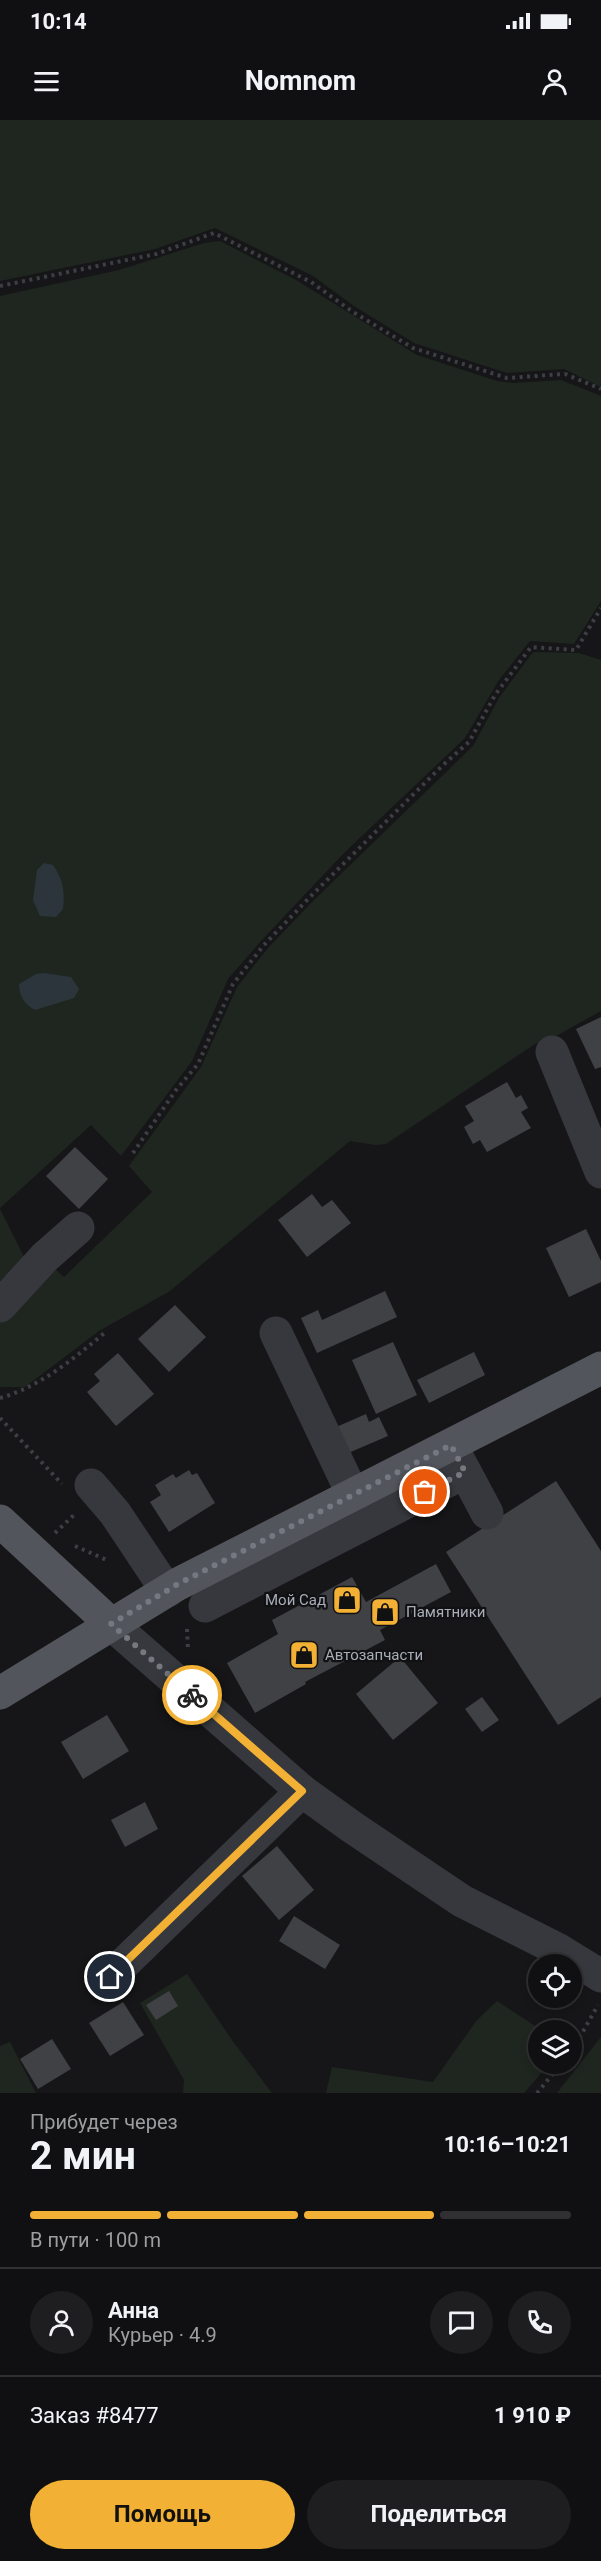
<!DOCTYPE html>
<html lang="ru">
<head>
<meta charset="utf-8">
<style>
  :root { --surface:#101012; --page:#1e1e20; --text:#f1f3f6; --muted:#9c9d9f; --line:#303032; --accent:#f2b134 }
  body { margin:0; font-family:Roboto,sans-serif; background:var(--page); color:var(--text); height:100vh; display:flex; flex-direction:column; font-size:22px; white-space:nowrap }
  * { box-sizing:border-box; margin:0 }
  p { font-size:20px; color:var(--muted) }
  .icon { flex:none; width:33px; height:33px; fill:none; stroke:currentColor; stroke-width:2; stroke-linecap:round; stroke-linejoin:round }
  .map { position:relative; height:1973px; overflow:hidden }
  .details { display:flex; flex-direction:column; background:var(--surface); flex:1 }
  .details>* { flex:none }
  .fabs { position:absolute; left:528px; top:1834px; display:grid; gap:12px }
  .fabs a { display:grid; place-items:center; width:54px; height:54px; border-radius:50%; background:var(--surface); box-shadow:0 3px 9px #0003,0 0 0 2px var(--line); font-size:30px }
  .pin { position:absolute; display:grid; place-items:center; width:51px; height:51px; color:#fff; margin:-26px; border:3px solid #fff; border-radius:50%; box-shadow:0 2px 6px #0007 }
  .courier { position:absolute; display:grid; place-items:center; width:60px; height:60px; margin:-30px; border:4px solid #f2b134; border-radius:50%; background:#fff; color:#222; box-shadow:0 2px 8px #0007 }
  .summary em { font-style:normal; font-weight:700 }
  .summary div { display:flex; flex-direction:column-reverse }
  .summary { display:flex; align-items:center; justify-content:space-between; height:102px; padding:0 30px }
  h1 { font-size:39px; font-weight:700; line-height:45px }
  .bar { display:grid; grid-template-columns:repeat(4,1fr); gap:9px 6px; align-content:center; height:72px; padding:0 30px }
  .bar i { height:8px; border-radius:4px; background:var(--line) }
  .bar .on { background:var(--accent) }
  .bar p { grid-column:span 4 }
  .line { display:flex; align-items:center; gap:15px; padding:0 30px; border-top:2px solid var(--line) }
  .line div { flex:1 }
  .round { display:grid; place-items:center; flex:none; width:63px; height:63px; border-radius:32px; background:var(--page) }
  .action { display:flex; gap:12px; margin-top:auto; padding:12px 30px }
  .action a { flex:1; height:69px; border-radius:36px; background:var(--accent); color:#111; font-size:24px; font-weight:700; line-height:69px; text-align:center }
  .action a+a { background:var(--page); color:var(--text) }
  .status { display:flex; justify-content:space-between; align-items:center; height:42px; padding:0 30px; background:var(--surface); direction:ltr }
  .status svg { height:16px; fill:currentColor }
  header { display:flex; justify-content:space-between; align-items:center; height:78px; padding:0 30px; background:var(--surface); font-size:27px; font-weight:700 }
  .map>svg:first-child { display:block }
  .green { fill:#1e261f }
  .water { fill:#2c353c }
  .building { fill:#404145 }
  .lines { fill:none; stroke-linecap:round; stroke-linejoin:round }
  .path { stroke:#3d3f44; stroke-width:4; stroke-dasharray:3 4.5; stroke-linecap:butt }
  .minor { stroke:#37383d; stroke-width:33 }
  .major { stroke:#53555c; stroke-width:33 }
  .done { stroke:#757880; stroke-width:6; stroke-dasharray:0 10.8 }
  .route { stroke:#f2b134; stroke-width:8 }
  .labels { text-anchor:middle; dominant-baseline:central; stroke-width:4.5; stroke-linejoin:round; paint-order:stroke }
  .poi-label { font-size:15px; fill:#a8adb8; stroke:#111113; text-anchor:start }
</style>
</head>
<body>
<div class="status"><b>10:14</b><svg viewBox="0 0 49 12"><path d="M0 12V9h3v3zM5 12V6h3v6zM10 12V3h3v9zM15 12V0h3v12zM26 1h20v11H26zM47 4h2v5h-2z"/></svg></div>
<header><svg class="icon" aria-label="menu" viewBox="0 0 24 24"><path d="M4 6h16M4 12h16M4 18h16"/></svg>Nomnom<svg class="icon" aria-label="person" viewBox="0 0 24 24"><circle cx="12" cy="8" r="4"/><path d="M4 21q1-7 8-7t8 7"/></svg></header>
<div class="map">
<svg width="601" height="1973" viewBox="0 0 601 1973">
  <rect width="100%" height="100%" fill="#161618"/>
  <g class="green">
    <polygon points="0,0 601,0 601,267 564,249 507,253 414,223 354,186 313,156 215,108 155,129 0,161"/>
    <polygon points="220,121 296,160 417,235 497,261 513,263 561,260 601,276 601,481 574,524 530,521 499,560 465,618 344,733 261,821 228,859 192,941 121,1036 91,1005 0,1088 0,176 119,150 204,123"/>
    <polygon points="533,532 579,533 601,540 601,891 558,915 535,924 386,1024 375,1025 350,1021 170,1171 99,1211 25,1267 0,1267 0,1202 55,1149 64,1157 152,1072 129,1046 201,947 237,867 268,828 313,781 473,626 499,578"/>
    <polygon points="0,1089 25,1139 0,1161"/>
    <polygon points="187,1854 232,1920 272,1973 183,1973 184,1960 140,1883"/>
    <polygon points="497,1881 543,1911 538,1911 538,1944 549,1944 524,1973 326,1973 332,1947 433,1962 477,1900"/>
    <polygon points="601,1917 601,1973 557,1973"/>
    <polygon points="10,1922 36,1973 0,1973 0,1926"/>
  </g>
  <g class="water">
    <path d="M44,743L53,745C63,760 65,771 63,789L56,797L40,796L33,780L37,750Z"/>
    <path d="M44,853L71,857L79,869L74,878L35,890C25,885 19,876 19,864L36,854Z"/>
  </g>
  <g class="building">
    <polygon points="601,897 601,947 595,949 576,909"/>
    <polygon points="507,962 516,978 521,975 528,988 521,992 531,1008 487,1032 480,1020 473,1024 464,1007 474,1001 465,986"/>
    <polygon points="75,1027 108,1059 79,1089 46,1056"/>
    <polygon points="312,1074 322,1087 332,1080 351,1103 307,1137 278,1100"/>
    <polygon points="586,1109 601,1141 601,1162 569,1177 546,1128"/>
    <polygon points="385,1171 397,1197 317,1233 301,1198 318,1190 322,1200"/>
    <polygon points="175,1185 206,1217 169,1252 138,1219"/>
    <polygon points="393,1222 417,1275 376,1294 352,1240"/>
    <polygon points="474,1232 485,1255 429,1283 417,1260"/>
    <polygon points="118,1233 154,1274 116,1306 87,1272 100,1261 94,1254"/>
    <polygon points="366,1294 369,1302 379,1297 388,1316 346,1334 334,1308"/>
    <polygon points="189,1350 192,1355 197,1353 215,1383 169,1412 150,1382 161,1375 155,1365 173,1354 176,1358"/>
    <polygon points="556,1361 601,1431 601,1577 558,1605 446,1432"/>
    <polygon points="436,1444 451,1472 380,1510 385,1520 305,1562 306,1564 255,1593 227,1543 278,1514 272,1500 352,1457 366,1482"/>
    <polygon points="400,1537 438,1583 393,1620 356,1574"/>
    <polygon points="482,1577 499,1600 482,1612 465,1589"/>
    <polygon points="107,1595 129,1631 83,1659 61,1622"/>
    <polygon points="145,1682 158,1709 125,1727 111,1700"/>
    <polygon points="277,1726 314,1770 279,1800 242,1756"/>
    <polygon points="294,1796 340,1825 325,1849 279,1821"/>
    <polygon points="169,1871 178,1886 156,1900 146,1885"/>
    <polygon points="123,1882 144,1915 110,1936 89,1903"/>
    <polygon points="52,1919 71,1949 38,1969 20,1939"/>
  </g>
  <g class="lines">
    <g class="path">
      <polyline points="0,166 156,134 214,113 311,162 353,192 413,228 507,258 565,254 601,269"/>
      <polyline points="133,1033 176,970 198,944 233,864 264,825 310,777 443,645 469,622 495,575 531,527 576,530 601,488"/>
      <path d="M0,1278C42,1266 74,1238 107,1211"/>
      <polyline points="0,1298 62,1364"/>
      <polyline points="55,1413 76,1393"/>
      <polyline points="75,1426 109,1441"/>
      <polyline points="187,1509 188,1531"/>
      <polyline points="572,1931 598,1885"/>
      <polyline points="537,1973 561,1944"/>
    </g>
    <g class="minor">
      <polyline points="552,932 601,1052"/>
      <polyline points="0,1186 45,1137 78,1108"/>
      <polyline points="276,1213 353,1375"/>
      <polyline points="455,1333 487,1393"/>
      <polyline points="91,1365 115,1393 167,1471"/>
      <polyline points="205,1486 465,1352"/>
      <polyline points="111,1504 302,1671 352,1707 462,1781 559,1830 601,1856"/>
      <polyline points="110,1857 302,1671"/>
    </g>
    <g class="major">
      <polyline points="0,1401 111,1504"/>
      <polyline points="0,1573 178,1464 601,1248"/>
    </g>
  </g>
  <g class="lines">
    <polyline class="done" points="192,1575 111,1504 178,1464 451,1325 465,1352 425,1372"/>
    <polyline class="route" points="110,1857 302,1671 192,1575"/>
  </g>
  <defs>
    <g id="shop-square" transform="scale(1.5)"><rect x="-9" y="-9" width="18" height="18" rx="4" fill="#f2b134" stroke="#111113"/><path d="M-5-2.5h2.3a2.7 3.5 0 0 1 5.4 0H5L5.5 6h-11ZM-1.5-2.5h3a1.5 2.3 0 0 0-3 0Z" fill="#111"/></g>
  </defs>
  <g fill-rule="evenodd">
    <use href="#shop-square" x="347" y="1480"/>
    <use href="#shop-square" x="385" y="1492"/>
    <use href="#shop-square" x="304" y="1535"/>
  </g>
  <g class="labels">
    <g class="poi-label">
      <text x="326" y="1480" text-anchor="end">Мой Сад</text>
      <text x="406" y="1492">Памятники</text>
      <text x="325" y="1535">Автозапчасти</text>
    </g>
  </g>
</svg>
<div class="fabs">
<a><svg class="icon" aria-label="locate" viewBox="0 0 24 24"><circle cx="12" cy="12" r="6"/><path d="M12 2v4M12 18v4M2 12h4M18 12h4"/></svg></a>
<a><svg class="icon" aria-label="layers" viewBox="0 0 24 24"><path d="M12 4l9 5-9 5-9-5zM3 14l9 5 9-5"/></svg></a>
</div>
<div class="pin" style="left:425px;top:1372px;background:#ea580c"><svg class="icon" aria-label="bag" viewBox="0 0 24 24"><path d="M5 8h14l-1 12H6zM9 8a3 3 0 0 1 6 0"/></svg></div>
<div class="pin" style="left:110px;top:1857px;background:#1f2937"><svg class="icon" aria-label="home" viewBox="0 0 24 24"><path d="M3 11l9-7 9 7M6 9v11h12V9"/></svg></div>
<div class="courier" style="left:192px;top:1575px"><svg class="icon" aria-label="bike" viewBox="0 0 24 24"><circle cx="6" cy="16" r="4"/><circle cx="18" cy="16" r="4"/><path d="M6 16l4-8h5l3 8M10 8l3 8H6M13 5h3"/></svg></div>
</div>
<section class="details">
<div class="summary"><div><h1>2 мин</h1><p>Прибудет через</p></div><em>10:16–10:21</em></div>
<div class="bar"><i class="on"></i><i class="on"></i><i class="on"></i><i></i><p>В пути · 100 m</p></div>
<div class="line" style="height:108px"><a class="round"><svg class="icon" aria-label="person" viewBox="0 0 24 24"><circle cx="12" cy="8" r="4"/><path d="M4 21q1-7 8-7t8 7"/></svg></a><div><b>Анна</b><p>Курьер · 4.9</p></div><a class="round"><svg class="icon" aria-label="chat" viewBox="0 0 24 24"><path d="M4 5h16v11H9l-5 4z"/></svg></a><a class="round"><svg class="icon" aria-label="phone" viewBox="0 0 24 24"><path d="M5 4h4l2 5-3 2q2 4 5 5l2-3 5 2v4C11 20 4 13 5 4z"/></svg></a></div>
<div class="line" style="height:78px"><div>Заказ #8477</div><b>1 910 ₽</b></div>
<div class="action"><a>Помощь</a><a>Поделиться</a></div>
</section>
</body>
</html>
